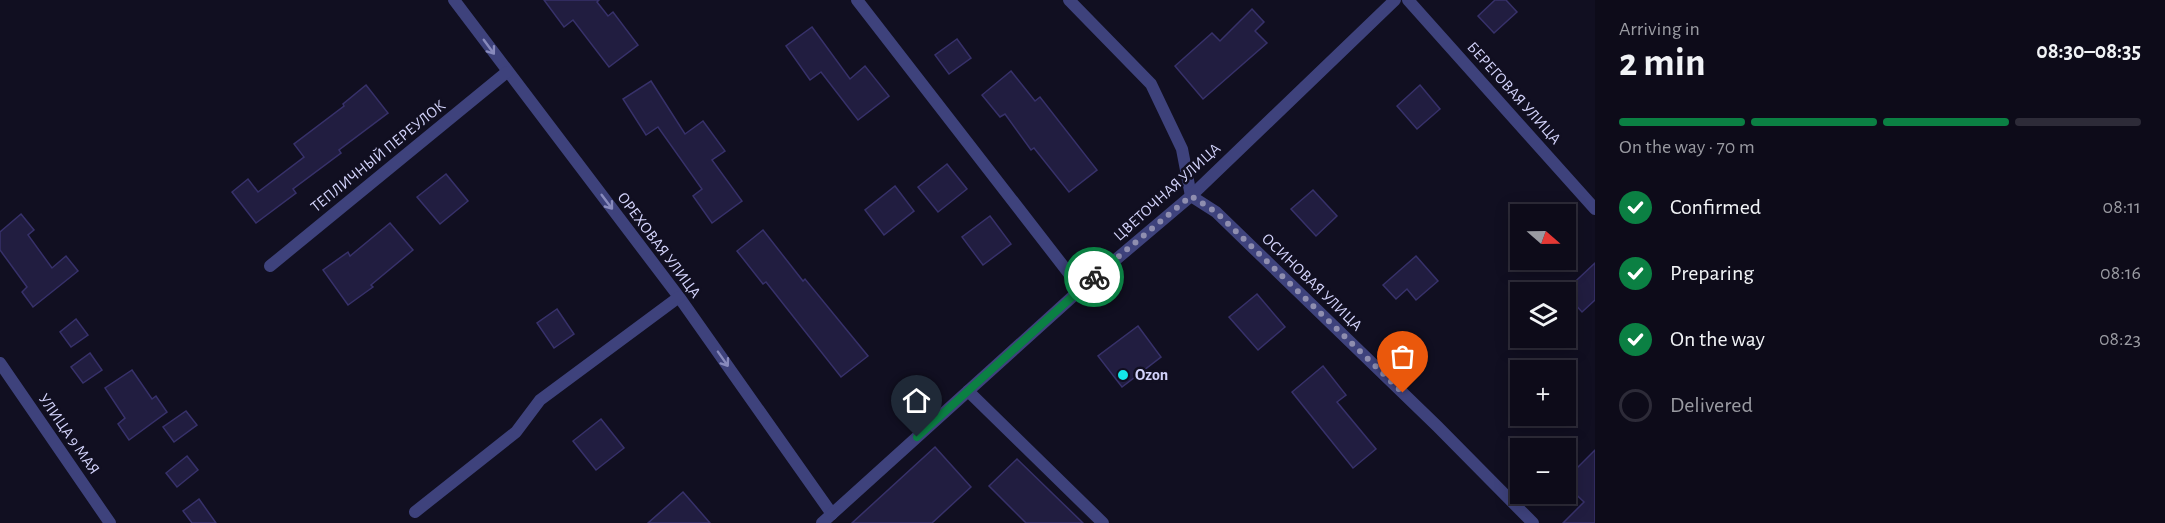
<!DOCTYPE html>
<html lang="en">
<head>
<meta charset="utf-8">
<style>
  :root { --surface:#0d0b19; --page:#1b1926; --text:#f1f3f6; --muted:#9a9ba2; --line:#2d2b38; --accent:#0b8043 }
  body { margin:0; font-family:"Alegreya Sans",sans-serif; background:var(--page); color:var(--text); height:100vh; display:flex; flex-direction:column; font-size:22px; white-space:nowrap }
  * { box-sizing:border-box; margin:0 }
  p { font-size:20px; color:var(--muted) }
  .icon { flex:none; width:33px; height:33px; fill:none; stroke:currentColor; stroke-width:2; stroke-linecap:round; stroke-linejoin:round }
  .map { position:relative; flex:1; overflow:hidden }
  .details { display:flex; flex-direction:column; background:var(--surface); width:570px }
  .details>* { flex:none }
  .needle { width:39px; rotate:110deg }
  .buttons { position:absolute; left:1510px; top:204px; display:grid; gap:12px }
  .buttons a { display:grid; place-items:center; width:66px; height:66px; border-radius:0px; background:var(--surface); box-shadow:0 3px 15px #0003,0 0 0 2px var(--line); font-size:30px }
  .pin { position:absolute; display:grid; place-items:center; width:51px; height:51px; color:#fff; margin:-62px -26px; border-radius:50% 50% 50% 0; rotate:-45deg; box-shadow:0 0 6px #0007 }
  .pin .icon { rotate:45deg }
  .courier { position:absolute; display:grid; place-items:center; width:60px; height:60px; margin:-30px; border:4px solid #0b8043; border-radius:50%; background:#fff; color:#222; box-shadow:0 2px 8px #0007 }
  .summary em { font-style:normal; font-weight:700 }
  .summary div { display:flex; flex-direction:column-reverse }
  .summary { display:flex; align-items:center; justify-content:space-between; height:102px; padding:0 24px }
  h1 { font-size:39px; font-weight:700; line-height:45px }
  .bar { display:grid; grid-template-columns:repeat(4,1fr); gap:9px 6px; align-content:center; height:72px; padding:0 24px }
  .bar i { height:8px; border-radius:4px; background:var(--line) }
  .bar .selected { background:var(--accent) }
  .bar p { grid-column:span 4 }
  ol { padding:0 24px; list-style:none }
  li { display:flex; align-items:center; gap:18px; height:66px }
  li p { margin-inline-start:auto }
  li .icon { padding:6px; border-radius:50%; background:var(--accent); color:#fff; stroke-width:4 }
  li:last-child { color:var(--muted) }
  li i { width:33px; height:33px; border:3px solid var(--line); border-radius:50% }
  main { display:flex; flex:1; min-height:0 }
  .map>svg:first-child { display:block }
  .building { fill:#211d40; stroke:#37316a; stroke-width:1.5 }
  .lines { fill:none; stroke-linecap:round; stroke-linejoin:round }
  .street { stroke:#3e427c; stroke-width:12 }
  .oneway { stroke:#888abc }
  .done { stroke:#8f8eaf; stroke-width:6; stroke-dasharray:0 10.8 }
  .route { stroke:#0b8043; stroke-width:8 }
  .poi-dot { fill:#13e6e7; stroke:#110f21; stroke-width:2 }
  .labels { text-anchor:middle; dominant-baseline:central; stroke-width:5; stroke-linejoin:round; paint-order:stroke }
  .street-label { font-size:16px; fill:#d3d3fb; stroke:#110f21 }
  .poi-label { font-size:16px; font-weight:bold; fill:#d3d3fb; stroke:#110f21; text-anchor:start }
</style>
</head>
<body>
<main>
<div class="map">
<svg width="1595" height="523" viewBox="0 0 1595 523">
  <rect width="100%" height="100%" fill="#110f21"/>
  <g class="building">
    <polygon points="544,0 599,0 597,2 608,16 613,12 638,45 609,67 573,20 564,27"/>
    <polygon points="1495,0 1506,0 1517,12 1494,33 1478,16"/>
    <polygon points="1252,9 1264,22 1255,31 1267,43 1203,99 1175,66 1212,33 1220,41"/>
    <polygon points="812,27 850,79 865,66 889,96 858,120 821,72 810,80 786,46"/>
    <polygon points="957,39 971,58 949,74 935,55"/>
    <polygon points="1011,71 1035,101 1040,97 1097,170 1069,192 1034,148 1031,150 1005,114 1000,117 982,95"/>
    <polygon points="651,81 685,134 703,121 725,151 712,160 742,201 712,223 693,196 702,189 658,127 646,135 623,99"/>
    <polygon points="366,85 388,113 339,150 341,153 293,189 296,193 256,223 232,192 248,179 258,192 304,157 294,144 344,106 343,104"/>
    <polygon points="1420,85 1440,109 1417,129 1397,106"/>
    <polygon points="947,164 967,189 938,212 918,187"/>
    <polygon points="446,174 468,201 440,224 417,197"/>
    <polygon points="895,186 914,211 884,235 865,210"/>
    <polygon points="1313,190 1337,216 1316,236 1291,209"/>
    <polygon points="21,214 34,230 28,235 52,268 66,256 78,271 33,307 22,292 27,287 0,250 0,232"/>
    <polygon points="990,216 1011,244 983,265 962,237"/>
    <polygon points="390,223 413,250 371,285 373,287 348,305 323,270 348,252 350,256"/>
    <polygon points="763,230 803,281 805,279 868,356 841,377 766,282 763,284 737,251"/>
    <polygon points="1416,256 1438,281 1416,300 1407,289 1396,299 1383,285"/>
    <polygon points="1595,263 1595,300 1582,312 1564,292"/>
    <polygon points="1257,294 1285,327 1258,350 1229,317"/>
    <polygon points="557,309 574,334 554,348 537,323"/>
    <polygon points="76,319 88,335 71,347 60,332"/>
    <polygon points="1138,326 1161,357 1122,387 1098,356"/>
    <polygon points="90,353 102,370 83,383 71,367"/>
    <polygon points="1323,366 1346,395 1337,402 1376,449 1353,468 1292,392"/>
    <polygon points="132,370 152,399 156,396 167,412 129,440 118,424 125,418 105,388"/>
    <polygon points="186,411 197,425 174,442 163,427"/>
    <polygon points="601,419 624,448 596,470 573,441"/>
    <polygon points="935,447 971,487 932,523 852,523"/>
    <polygon points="1595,450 1595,523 1563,523 1584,502 1566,485 1566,479"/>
    <polygon points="187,456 198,470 177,487 166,473"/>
    <polygon points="1017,459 1083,523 1026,523 989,486"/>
    <polygon points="683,492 710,523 648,523"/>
    <polygon points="199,499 216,523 192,523 183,511"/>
  </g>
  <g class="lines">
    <g class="street">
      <polyline points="454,0 679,297 832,514"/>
      <polyline points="857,0 1081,289"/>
      <polyline points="1069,0 1151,84 1182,149 1191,196 1216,212 1437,426 1533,523"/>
      <polyline points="1408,0 1595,209"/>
      <polyline points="270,266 507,72"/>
      <polyline points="0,363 110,523"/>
      <polyline points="968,391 1103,523"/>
      <polyline points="415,512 516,432 540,400 679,297"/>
      <polyline points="822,523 1081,289 1191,196 1395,0"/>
    </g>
  </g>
  <defs><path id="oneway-shaft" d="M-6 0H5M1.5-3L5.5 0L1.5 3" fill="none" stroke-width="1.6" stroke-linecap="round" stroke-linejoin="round" transform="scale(1.5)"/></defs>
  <g class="oneway">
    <use href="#oneway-shaft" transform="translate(489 47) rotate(54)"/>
    <use href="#oneway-shaft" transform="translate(607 202) rotate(53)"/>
    <use href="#oneway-shaft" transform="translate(723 359) rotate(55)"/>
  </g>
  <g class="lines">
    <polyline class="done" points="1094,277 1191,196 1216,212 1403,393"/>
    <polyline class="route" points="917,437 1094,277"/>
  </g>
  <circle class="poi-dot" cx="1123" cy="375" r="6"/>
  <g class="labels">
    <g class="street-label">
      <text transform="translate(1514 93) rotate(48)">БЕРЕГОВАЯ УЛИЦА</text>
      <text transform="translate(378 156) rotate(-39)">ТЕПЛИЧНЫЙ ПЕРЕУЛОК</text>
      <text transform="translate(1167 192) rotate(-42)">ЦВЕТОЧНАЯ УЛИЦА</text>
      <text transform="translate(659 245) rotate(53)">ОРЕХОВАЯ УЛИЦА</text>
      <text transform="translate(1312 282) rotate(44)">ОСИНОВАЯ УЛИЦА</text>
      <text transform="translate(69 434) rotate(55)">УЛИЦА 9 МАЯ</text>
    </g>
    <g class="poi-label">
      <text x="1135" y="375">Ozon</text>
    </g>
  </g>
</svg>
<div class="buttons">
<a><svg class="needle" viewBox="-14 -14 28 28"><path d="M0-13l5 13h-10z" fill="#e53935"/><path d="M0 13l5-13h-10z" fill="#9a9ba2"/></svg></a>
<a><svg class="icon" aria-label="layers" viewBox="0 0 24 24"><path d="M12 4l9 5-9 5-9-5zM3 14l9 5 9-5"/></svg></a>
<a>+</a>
<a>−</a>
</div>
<div class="pin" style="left:1403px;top:393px;background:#ea580c"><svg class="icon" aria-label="bag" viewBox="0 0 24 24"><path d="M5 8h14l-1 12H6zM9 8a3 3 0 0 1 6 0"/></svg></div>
<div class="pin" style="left:917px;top:437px;background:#1f2937"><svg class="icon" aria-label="home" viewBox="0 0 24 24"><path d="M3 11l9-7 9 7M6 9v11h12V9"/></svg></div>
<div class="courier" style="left:1094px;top:277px"><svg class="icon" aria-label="bike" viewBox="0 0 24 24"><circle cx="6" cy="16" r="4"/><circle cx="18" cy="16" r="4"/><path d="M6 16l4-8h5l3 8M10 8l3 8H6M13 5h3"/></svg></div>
</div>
<section class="details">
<div class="summary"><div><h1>2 min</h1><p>Arriving in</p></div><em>08:30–08:35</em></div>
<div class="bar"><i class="selected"></i><i class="selected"></i><i class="selected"></i><i></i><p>On the way · 70 m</p></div>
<ol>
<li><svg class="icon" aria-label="check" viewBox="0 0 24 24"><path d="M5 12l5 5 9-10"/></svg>Confirmed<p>08:11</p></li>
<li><svg class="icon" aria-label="check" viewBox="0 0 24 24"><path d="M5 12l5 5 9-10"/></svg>Preparing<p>08:16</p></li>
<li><svg class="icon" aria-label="check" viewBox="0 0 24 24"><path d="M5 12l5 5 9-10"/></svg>On the way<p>08:23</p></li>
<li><i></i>Delivered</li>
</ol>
</section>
</main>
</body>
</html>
